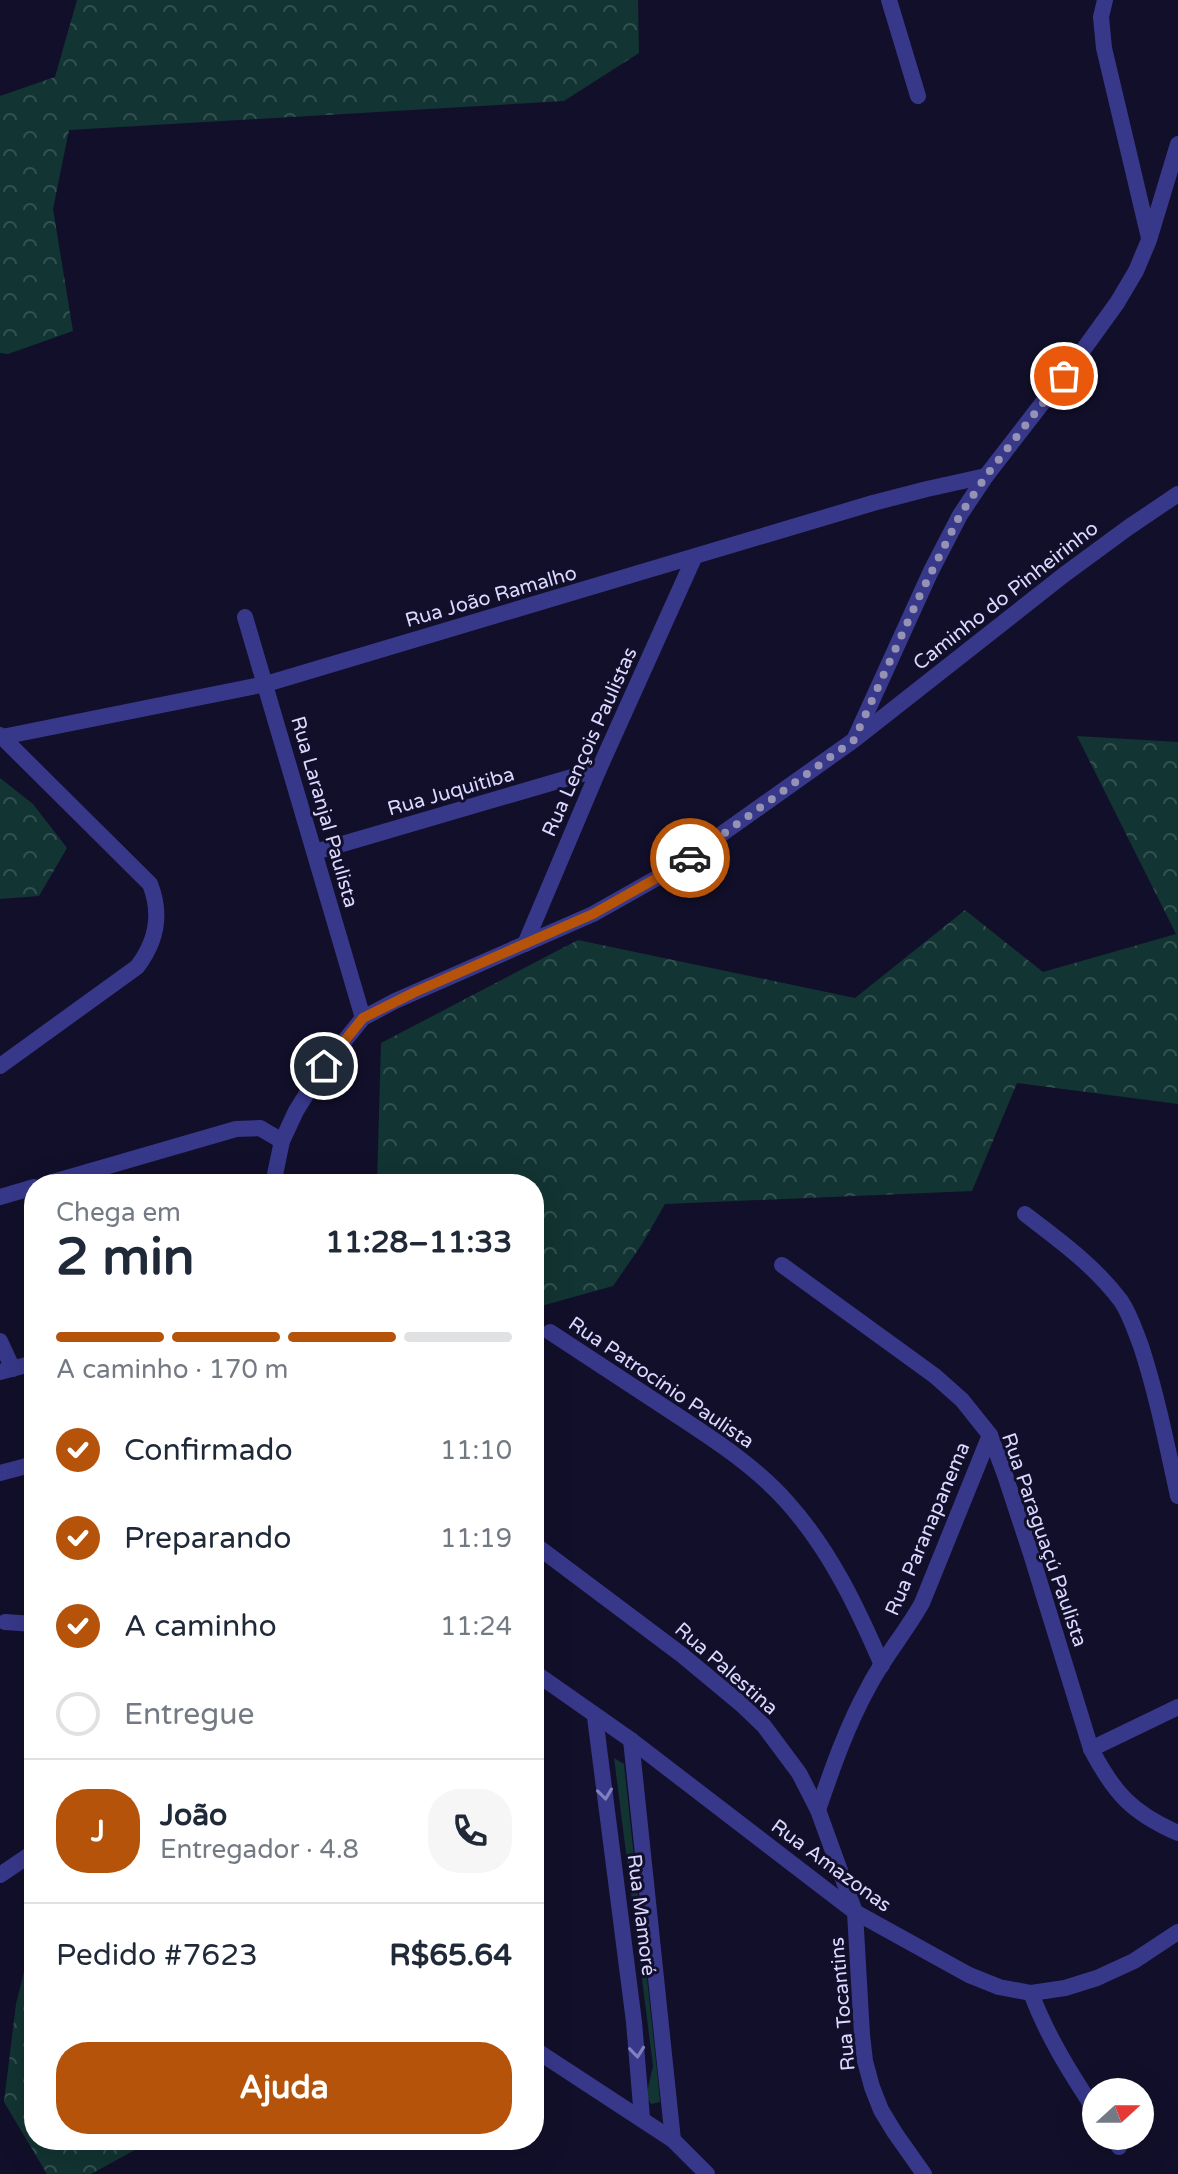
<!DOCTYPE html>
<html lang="pt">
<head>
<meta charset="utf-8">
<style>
  :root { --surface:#fff; --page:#f6f6f7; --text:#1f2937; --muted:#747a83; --line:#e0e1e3; --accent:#b45309 }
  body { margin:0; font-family:"Varela Round",sans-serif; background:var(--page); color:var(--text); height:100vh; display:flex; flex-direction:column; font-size:30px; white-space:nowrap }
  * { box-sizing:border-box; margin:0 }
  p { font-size:26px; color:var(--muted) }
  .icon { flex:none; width:44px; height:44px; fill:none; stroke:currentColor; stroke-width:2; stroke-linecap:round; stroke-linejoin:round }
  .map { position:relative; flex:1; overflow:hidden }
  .details { position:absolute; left:24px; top:1174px; width:520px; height:976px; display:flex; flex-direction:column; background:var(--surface); border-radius:32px; box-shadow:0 8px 32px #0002 }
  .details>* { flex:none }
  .needle { width:52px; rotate:69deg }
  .fabs { position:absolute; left:1082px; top:2078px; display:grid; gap:16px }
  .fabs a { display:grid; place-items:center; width:72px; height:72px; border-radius:50%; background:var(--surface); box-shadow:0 8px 32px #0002; font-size:40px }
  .pin { position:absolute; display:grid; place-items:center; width:68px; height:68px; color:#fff; margin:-34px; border:4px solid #fff; border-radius:50%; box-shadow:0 2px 8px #0007 }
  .courier { position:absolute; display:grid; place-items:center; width:80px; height:80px; margin:-40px; border:6px solid #b45309; border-radius:50%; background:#fff; color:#222; box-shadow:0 2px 10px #0007 }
  .overview em { font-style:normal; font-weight:800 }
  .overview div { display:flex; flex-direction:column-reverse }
  .overview { display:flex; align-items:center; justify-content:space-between; height:136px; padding:0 32px }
  h1 { font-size:52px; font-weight:800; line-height:60px }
  .bar { display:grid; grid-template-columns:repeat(4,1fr); gap:12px 8px; align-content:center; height:96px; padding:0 32px }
  .bar i { height:10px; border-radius:6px; background:var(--line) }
  .bar .active { background:var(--accent) }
  .bar p { grid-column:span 4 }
  .line { display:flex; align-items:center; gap:20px; padding:0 32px; border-top:2px solid var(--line) }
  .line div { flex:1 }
  .round { display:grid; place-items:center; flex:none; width:84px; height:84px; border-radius:32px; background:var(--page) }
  ol { padding:0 32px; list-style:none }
  li { display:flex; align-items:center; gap:24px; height:88px }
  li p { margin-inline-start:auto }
  li .icon { padding:8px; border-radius:50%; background:var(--accent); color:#fff; stroke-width:4 }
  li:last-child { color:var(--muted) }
  li i { width:44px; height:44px; border:4px solid var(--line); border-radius:50% }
  .button { display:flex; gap:16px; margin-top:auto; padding:16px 32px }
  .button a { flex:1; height:92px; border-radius:32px; background:var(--accent); color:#fff; font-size:32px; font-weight:800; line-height:92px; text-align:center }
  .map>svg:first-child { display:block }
  .forest { fill:url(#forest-crowns) }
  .garden { fill:#123432 }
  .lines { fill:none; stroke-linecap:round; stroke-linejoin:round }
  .minor { stroke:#38388b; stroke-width:16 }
  .oneway { stroke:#8180bf }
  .done { stroke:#9592b4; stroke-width:8; stroke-dasharray:0 14.4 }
  .route { stroke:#b45309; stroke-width:10 }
  .labels { text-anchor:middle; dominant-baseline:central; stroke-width:6; stroke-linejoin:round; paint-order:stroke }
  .street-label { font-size:20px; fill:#dbd8ff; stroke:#120f2a }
</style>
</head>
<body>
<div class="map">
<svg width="1178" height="2174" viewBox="0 0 1178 2174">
  <defs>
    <pattern id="forest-crowns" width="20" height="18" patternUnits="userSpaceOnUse" patternTransform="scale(2)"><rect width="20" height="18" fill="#123432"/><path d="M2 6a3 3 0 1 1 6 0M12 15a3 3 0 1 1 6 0" fill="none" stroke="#345151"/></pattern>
  </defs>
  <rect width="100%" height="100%" fill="#120f2a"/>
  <g class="forest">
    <polygon points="77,0 638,0 639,53 564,101 69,130 53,209 73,331 8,354 0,353 0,96 55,77"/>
    <polygon points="1077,736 1178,742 1178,1104 1017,1083 972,1191 665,1204 642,1244 613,1286 534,1308 534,1184 377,1184 381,1043 578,940 855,998 965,910 1043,972 1176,934"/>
    <polygon points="0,778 33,804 67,848 39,896 0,899"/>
    <polygon points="24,1972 34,1972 34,2140 153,2140 91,2174 47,2174 4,2102 16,2004"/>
  </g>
  <polygon class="garden" points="614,1758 624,1764 658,2080 660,2102 651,2104 646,2096 653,2066"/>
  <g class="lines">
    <g class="minor">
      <polyline points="889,0 918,96"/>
      <polyline points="1105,0 1101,17 1104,48 1149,238"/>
      <polyline points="245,617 363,1018"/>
      <path d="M0,735L150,884C162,914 157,941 137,967L0,1066"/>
      <polyline points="2,737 266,684 873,503 927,489 986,476"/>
      <polyline points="855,738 931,571 960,515 986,476 1078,357 1117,303 1136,271 1149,240 1178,144"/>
      <polyline points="315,852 599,769"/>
      <polyline points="525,944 599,769 694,558"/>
      <polyline points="46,1184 236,1129 260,1128 282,1141"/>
      <polyline points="273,1184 282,1141 296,1111 324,1066 363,1018 395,1001 593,914 671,870 854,740 1065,574 1129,527 1178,494"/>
      <polyline points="0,1197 34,1187"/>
      <path d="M1025,1214C1059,1240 1095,1266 1121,1301C1130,1314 1135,1331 1141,1346C1157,1395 1167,1446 1178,1496"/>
      <path d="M782,1265L935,1376L962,1400L990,1435L1005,1475L1031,1554L1091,1749C1114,1793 1132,1813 1178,1833"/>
      <path d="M550,1332C592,1360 635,1388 678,1416C716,1441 756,1467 787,1502C830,1550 857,1607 882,1665"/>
      <polyline points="0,1341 13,1369"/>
      <polyline points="0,1372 34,1363"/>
      <polyline points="0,1473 34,1464"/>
      <polyline points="534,1544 682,1655 741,1704 764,1726 799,1773 818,1810 855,1912 862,2035 865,2061 872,2087 881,2110 895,2133 924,2174"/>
      <polyline points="5,1622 34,1624"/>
      <polyline points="534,1672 631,1740 855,1912 969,1975 999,1987 1031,1993 1065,1988 1097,1978 1134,1961 1178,1932"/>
      <polyline points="595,1717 634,2022 642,2118"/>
      <polyline points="631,1740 673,2140"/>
      <polyline points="1091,1749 1178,1707"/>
      <path d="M818,1810C832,1769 847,1726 868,1688C883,1658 906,1632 922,1603L990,1435"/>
      <polyline points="0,1875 34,1852"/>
      <path d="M1031,1993C1047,2036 1071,2074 1096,2112"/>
      <polyline points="534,2049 673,2140 707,2174"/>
      <polyline points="1112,2136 1119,2147"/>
    </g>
  </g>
  <defs><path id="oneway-chevron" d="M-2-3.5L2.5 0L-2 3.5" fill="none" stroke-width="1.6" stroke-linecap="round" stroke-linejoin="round" transform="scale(2)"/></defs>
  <g class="oneway">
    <use href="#oneway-chevron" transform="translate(605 1794) rotate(83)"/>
    <use href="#oneway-chevron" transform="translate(637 2052) rotate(84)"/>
  </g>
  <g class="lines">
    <polyline class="done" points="690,858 854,740 920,595 960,515 986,476 1064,376"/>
    <polyline class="route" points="324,1066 363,1018 415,992 593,914 671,870 690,858"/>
  </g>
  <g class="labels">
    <g class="street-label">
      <text transform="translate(1006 596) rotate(-38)">Caminho do Pinheirinho</text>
      <text transform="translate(491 597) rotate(-16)">Rua João Ramalho</text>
      <text transform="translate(590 742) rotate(-66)">Rua Lençois Paulistas</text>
      <text transform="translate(451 792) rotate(-16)">Rua Juquitiba</text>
      <text transform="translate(324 812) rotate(74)">Rua Laranjal Paulista</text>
      <text transform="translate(661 1383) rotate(34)">Rua Patrocínio Paulista</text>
      <text transform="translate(928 1529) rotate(-67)">Rua Paranapanema</text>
      <text transform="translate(1044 1540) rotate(71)">Rua Paraguaçú Paulista</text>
      <text transform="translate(726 1669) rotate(41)">Rua Palestina</text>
      <text transform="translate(831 1866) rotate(36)">Rua Amazonas</text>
      <text transform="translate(641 1915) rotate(83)">Rua Mamoré</text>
      <text transform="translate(843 2004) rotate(-95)">Rua Tocantins</text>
    </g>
  </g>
</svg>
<div class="fabs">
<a><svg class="needle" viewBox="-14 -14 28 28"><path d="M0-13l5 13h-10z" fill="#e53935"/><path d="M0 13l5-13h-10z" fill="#747a83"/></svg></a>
</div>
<div class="pin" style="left:1064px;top:376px;background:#ea580c"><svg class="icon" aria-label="bag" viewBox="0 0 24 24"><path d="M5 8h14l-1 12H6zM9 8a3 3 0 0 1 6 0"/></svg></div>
<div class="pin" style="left:324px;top:1066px;background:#1f2937"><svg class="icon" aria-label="home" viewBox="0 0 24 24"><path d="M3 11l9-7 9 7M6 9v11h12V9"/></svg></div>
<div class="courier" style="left:690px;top:858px"><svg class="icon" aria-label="car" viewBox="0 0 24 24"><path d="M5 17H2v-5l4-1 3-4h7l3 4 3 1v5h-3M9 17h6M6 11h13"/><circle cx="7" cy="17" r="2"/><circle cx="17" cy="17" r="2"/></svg></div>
<section class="details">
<div class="overview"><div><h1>2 min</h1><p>Chega em</p></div><em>11:28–11:33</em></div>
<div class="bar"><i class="active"></i><i class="active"></i><i class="active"></i><i></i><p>A caminho · 170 m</p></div>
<ol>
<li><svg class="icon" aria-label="check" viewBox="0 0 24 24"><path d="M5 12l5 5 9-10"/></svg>Confirmado<p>11:10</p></li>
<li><svg class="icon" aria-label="check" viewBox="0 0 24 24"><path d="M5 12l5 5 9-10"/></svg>Preparando<p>11:19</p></li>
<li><svg class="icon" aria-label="check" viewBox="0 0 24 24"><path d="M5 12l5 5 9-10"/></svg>A caminho<p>11:24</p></li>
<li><i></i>Entregue</li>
</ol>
<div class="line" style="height:144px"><b class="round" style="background:var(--accent);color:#fff">J</b><div><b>João</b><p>Entregador · 4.8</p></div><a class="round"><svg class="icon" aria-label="phone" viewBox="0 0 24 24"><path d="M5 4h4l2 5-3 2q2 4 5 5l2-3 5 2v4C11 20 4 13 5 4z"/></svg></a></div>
<div class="line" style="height:104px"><div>Pedido #7623</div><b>R$65.64</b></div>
<div class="button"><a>Ajuda</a></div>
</section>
</div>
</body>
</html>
